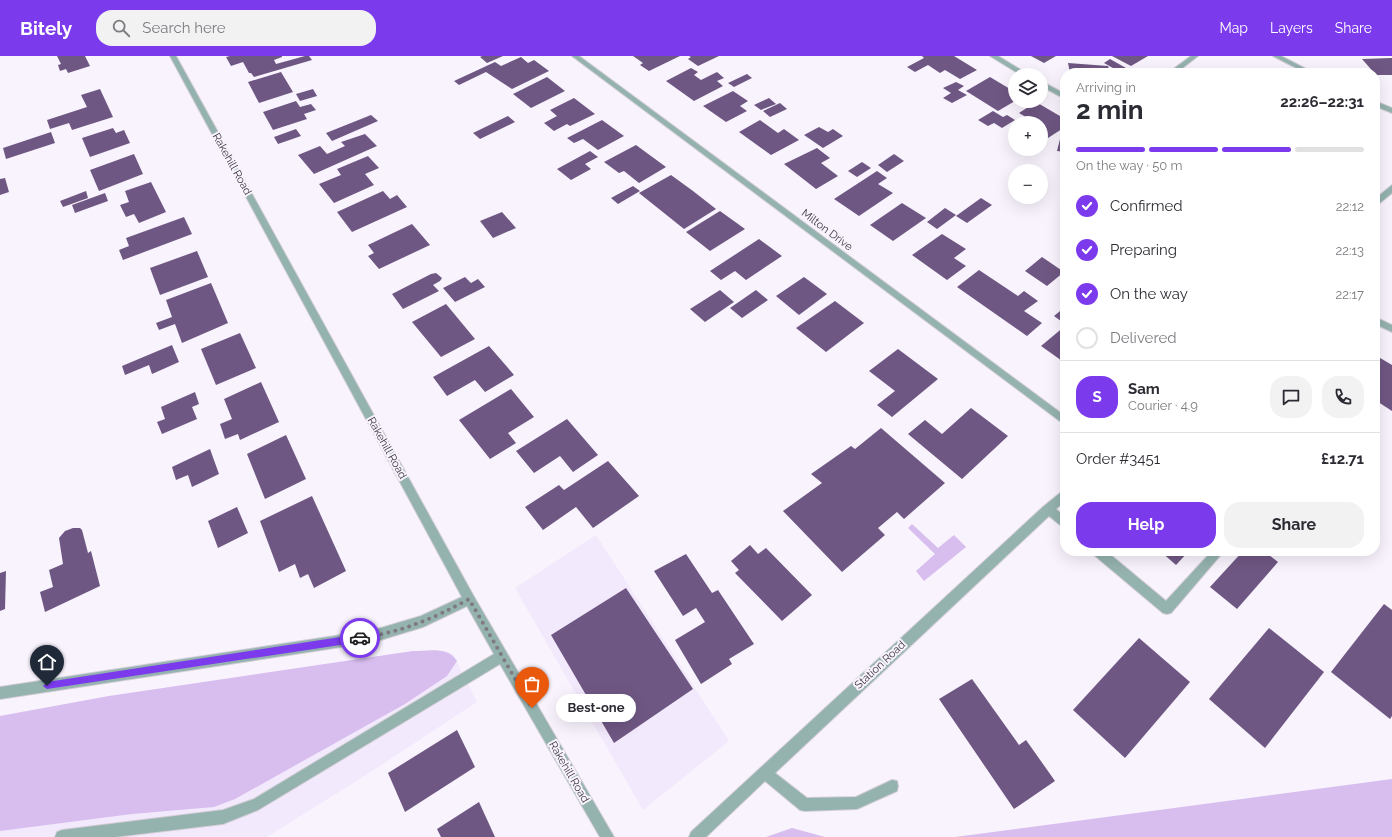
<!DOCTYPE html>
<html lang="en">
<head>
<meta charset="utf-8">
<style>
  :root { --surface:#fff; --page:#f2f2f3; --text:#2b2b33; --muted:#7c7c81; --line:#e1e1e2; --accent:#7c3aed }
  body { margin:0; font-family:Raleway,sans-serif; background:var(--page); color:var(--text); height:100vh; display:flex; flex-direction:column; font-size:15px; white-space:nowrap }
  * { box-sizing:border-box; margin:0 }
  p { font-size:13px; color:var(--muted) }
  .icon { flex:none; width:22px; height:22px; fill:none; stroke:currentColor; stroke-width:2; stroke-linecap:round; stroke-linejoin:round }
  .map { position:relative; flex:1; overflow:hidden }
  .drawer { position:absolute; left:1060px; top:12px; width:320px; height:488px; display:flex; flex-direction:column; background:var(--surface); border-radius:16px; box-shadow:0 4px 16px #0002 }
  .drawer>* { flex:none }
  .tools { position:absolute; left:1008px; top:12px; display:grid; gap:8px }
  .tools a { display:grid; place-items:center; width:40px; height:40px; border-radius:50%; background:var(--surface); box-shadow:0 4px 16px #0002; font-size:20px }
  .pin { position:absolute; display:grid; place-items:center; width:34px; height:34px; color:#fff; margin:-41px -17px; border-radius:50% 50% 50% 0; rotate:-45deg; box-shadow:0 0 4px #0007 }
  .pin .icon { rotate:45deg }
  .courier { position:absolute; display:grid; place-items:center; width:40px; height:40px; margin:-20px; border:3px solid #7c3aed; border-radius:50%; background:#fff; color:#222; box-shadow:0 1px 5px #0007 }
  .bubble { position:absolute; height:28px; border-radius:14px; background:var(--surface); box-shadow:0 4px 16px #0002; font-size:13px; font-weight:700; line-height:28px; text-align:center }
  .summary em { font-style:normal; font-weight:700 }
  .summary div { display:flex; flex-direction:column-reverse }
  .summary { display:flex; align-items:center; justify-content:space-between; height:68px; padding:0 16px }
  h1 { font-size:26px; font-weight:700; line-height:30px }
  .bar { display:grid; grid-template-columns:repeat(4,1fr); gap:6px 4px; align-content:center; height:48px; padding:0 16px }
  .bar i { height:5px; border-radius:3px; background:var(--line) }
  .bar .current { background:var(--accent) }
  .bar p { grid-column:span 4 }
  .line { display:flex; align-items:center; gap:10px; padding:0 16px; border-top:1px solid var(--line) }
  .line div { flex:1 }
  .round { display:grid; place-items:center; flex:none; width:42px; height:42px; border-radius:16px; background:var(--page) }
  ol { padding:0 16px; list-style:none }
  li { display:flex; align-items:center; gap:12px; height:44px }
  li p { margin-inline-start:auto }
  li .icon { padding:4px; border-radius:50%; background:var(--accent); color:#fff; stroke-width:4 }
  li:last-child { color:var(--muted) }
  li i { width:22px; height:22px; border:2px solid var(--line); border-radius:50% }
  .cta { display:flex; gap:8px; margin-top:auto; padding:8px 16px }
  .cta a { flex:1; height:46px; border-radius:16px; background:var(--accent); color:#fff; font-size:16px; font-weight:700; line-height:46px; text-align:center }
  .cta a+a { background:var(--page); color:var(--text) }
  header { display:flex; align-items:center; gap:24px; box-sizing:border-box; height:56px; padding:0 20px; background:var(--accent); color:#fff }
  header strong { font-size:19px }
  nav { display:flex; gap:22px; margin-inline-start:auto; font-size:14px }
  .search { width:280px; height:36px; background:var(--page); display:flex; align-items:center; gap:10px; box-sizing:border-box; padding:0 14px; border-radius:16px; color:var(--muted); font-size:15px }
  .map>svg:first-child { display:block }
  .built { fill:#f3e9fc }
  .green { fill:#d8bdef }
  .building { fill:#6f5783 }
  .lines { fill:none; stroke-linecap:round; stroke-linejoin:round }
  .minor-casing { stroke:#d3ced7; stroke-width:2 }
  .minor { fill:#94b2ae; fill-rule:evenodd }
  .route { fill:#7c3aed }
  .done { stroke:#7e7983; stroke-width:4; stroke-dasharray:0 7.2 }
  .labels { text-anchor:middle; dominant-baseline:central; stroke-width:4; stroke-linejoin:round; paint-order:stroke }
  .street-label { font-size:11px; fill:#3d3841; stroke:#f8f3fd }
</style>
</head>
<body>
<header>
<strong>Bitely</strong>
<div class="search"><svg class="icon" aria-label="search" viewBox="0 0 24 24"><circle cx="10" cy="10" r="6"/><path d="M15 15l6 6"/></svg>Search here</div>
<nav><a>Map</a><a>Layers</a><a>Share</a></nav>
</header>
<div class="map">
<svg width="1392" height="781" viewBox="0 0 1392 781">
  <rect width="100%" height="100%" fill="#f8f3fd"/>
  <g class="built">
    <polygon points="596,479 729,685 643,754 515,532"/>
    <polygon points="413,595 446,595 453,598 477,646 363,721 267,781 0,781 0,660 109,640"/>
  </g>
  <g class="green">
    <polygon points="912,468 938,492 954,479 966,491 924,525 916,515 935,498 908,472"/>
    <path d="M413,595C428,595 448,590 457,605L447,620L405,648L235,743L214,751L132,758L0,775V660L109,640Z"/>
    <polygon points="1392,723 1392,781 955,781"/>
    <polygon points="792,772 825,781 766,781"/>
  </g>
  <g class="building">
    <polygon points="57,0 85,0 90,10 68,17 66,13 60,15 58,9 61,8"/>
    <polygon points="230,0 282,0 282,1 274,4 276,8 305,0 309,0 312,4 254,21 251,17 249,17 243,6 231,10 226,1"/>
    <polygon points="482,0 503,0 487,7 480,1"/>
    <polygon points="633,0 680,0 649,15 640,9 643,7"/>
    <polygon points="689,0 719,0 698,10 688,3 691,1"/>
    <polygon points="922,0 954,0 977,14 960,23 945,14 940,17 928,9 915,16 907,11 924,2"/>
    <polygon points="1031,0 1056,0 1044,7"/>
    <polygon points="1112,0 1148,0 1131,10"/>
    <polygon points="521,1 528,7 534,4 549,15 512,33 486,16 459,29 454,25 495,6 501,10"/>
    <polygon points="1392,2 1392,19 1376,19 1362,3"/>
    <polygon points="1110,3 1126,12 1120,16 1104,7"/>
    <polygon points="1068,7 1108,10 1110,17 1070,17"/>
    <polygon points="691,12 698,16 694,19 701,24 717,16 724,22 717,25 723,30 694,45 666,25"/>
    <polygon points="1222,14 1247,16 1247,17 1223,17"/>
    <polygon points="281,16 293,36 259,47 248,26"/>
    <polygon points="747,18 752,22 734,31 728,27"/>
    <polygon points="547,21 565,35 531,52 513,38"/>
    <polygon points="990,21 1015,36 1015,45 998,55 966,35"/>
    <polygon points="956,26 964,30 958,34 967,39 952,47 943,42 951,37 943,32"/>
    <polygon points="100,33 113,61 72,74 69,67 50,73 47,64 87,51 81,39"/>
    <polygon points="313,33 317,40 300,45 296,38"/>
    <polygon points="733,35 748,45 740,50 747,55 726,66 703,50"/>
    <polygon points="574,42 595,58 570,70 567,68 554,75 544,67 557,60 550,54"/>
    <polygon points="769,42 776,48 761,54 754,49"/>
    <polygon points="296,45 300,51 311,48 316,54 304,58 307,63 273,74 263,56"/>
    <polygon points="1036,46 1065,63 1065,71 1048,82 1041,77 1041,67 1036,67 1019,57"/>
    <polygon points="780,47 787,53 770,61 763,55"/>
    <polygon points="993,55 1003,61 1007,59 1015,64 1002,72 994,67 988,70 978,64"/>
    <polygon points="371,59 378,65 332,85 326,77"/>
    <polygon points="508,60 515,66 480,83 473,77"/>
    <polygon points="602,64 624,80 598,94 583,83 574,87 567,82"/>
    <polygon points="760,64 778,77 784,73 799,84 771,99 739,76"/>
    <polygon points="819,71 828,76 833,73 843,80 823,92 804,79"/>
    <polygon points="113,72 116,77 124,74 130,87 90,101 82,82"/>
    <polygon points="296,73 301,80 278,88 274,81"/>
    <polygon points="51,76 55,87 6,103 3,92"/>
    <polygon points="365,78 377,90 314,118 298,99 320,90 327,98 345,90 341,86"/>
    <polygon points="1060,83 1065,84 1065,96 1057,95"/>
    <polygon points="636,89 666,111 639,127 624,115 619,117 604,106"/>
    <polygon points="817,92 830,102 821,107 838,120 816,133 784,108"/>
    <polygon points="590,95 598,101 585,108 591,113 571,124 557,113"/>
    <polygon points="134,98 143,118 99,135 90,114"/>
    <polygon points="894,98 904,105 887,116 878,109"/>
    <polygon points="368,100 379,112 365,118 374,129 334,147 319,128 341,119 337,113"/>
    <polygon points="862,106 871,112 857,121 848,115"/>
    <polygon points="877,115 887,122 878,128 893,137 859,160 834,143"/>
    <polygon points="671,119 693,135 716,153 684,173 639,137"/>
    <polygon points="5,122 9,136 0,139 0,123"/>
    <polygon points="151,126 166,156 139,167 134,158 126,161 120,149 129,146 125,135"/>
    <polygon points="633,130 640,135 618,148 611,142"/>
    <polygon points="86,135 88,142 63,151 60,145"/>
    <polygon points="383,135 390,143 397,139 407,151 352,176 337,156"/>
    <polygon points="105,137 108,145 75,157 72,149"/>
    <polygon points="981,142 992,149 967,167 956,160"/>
    <polygon points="902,147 926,162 893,185 870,169"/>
    <polygon points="945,152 956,159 937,173 927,166"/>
    <polygon points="720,155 745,173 710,195 686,176"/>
    <polygon points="502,156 516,172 493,182 480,165"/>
    <polygon points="184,161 192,178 123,204 119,194 129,190 126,182"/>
    <polygon points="412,168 430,189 379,213 368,200 374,197 368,189"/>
    <polygon points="942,178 966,193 954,202 966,210 947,224 912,199"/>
    <polygon points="759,183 782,200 746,224 735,215 721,224 710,215"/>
    <polygon points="197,195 208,221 160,239 150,212"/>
    <polygon points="1042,201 1064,216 1047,230 1025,215"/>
    <polygon points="979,214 1018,240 1024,235 1038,245 1024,255 1042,267 1027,280 957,231"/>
    <polygon points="436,217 442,222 440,225 433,229 439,235 403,253 392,238 431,218"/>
    <polygon points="465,221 471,227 478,223 485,231 455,246 443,232"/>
    <polygon points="804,221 827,238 799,259 776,240"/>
    <polygon points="211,227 228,267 182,287 175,268 159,274 156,267 172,261 166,244"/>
    <polygon points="720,234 734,246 705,266 690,253"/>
    <polygon points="756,234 768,244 742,262 730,252"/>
    <polygon points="835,245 864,267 826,296 796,272"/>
    <polygon points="446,248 475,283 441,301 412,266"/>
    <polygon points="1065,251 1065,268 1054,260"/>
    <polygon points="1065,270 1065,307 1041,290"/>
    <polygon points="240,277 256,312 216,329 201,293"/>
    <polygon points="172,289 179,306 152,318 149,309 125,319 122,310"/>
    <polygon points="489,290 514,319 485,336 475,324 447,340 433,321"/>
    <polygon points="898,293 938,323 892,361 877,349 895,335 869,315"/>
    <polygon points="1375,299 1392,309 1392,355 1375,344"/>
    <polygon points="261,326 279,366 240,384 238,378 225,383 220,368 232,363 224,343"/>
    <polygon points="511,333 534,361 508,377 516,387 490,403 459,364"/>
    <polygon points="195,336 199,348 192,351 197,363 162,378 157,366 165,363 161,351"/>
    <polygon points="971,352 1008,380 962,423 908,378 925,364 942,378"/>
    <polygon points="567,363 598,399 573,416 560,400 534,417 516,395"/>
    <polygon points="881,372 945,427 904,463 897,456 878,472 885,479 842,516 783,455 822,427 811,418 851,390 855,393"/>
    <polygon points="286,379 306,423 265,443 247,398"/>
    <polygon points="210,393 219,418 192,431 188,419 176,424 172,411"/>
    <polygon points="608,405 639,440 593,472 576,451 543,474 525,451 559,429 564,434"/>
    <polygon points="312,440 346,515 314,532 308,518 300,522 295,508 279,516 260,465"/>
    <polygon points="237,451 248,477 218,492 208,465"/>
    <polygon points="73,472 80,472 82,474 88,497 91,495 100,530 45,556 40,536 53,531 49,514 63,508 59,482 65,475"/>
    <polygon points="750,489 758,498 766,492 812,539 782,565 735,517 739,514 731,505"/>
    <polygon points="1160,495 1189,495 1176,509"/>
    <polygon points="1243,495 1264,495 1278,506 1237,553 1210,531"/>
    <polygon points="686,498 712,537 718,534 754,588 729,603 732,608 701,628 675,584 705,566 696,552 683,560 654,515"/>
    <polygon points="6,515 5,553 0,555 0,517"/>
    <polygon points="626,532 693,633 614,687 551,579"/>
    <polygon points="1384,548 1392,554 1392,660 1390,663 1331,616"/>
    <polygon points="1269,572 1324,616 1265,692 1209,643"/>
    <polygon points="1139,582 1190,626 1125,702 1073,654"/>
    <polygon points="972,623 1019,689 1026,684 1055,725 1014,753 939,643"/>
    <polygon points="457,674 475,711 405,756 388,717"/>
    <polygon points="479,746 495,781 441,781 437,773"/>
  </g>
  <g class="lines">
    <g class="minor-casing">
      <g id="minor">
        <polygon points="170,0 176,0 473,539 614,781 600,781 500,608 258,754 223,768 115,781 55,781 57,776 62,774 223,754 254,743 494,598 467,550 423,571 374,586 0,643 0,631 374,574 421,560 462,541"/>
        <polygon points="572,0 579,0 1065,360 1065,369"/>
        <polygon points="990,0 998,0 1029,19 1021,19"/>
        <polygon points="1191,0 1198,0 1176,17 1168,17"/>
        <polygon points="1273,0 1281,0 1314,17 1306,17"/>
        <polygon points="1041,25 1065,38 1065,43 1041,30"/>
        <polygon points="1375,45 1392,52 1392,57 1375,50"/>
        <polygon points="1392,129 1392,137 1375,151 1375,143"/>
        <polygon points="1375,261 1392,269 1392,276 1375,268"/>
        <polygon points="1065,433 1065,445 1056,453 1065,461 1065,473 1049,460 775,717 807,742 856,741 892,724 897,725 898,730 897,735 857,753 805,755 800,754 765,725 706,781 689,781 691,776 1044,450"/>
        <polygon points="1093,495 1106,495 1166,545 1212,495 1224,495 1171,557 1167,558 1163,557 1094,499"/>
      </g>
    </g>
    <use href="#minor" class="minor"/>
  </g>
  <polygon class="route" points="360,578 364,582 360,586 47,633 43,630 47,626"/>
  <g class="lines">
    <path class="done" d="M360,582C402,576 433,563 469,543L532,652"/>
  </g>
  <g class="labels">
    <g class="street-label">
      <text transform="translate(232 108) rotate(61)">Rakehill Road</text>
      <text transform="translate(827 174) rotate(37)">Milton Drive</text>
      <text transform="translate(387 392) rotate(61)">Rakehill Road</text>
      <text transform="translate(880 609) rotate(-43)">Station Road</text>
      <text transform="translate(569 716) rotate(60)">Rakehill Road</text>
    </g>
  </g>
</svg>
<div class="tools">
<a><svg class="icon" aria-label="layers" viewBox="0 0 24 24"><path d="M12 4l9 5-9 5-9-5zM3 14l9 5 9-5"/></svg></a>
<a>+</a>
<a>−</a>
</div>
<div class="pin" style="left:532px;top:652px;background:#ea580c"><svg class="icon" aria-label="bag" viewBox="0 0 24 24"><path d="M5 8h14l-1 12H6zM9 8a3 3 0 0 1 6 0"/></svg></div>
<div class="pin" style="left:47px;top:630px;background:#1f2937"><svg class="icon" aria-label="home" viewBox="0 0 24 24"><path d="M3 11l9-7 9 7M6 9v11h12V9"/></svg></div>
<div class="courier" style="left:360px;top:582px"><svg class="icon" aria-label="car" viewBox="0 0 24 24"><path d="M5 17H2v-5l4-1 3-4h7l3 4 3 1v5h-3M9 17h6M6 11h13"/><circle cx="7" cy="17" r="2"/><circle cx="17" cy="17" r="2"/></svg></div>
<div class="bubble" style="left:556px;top:638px;width:80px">Best-one</div>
<section class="drawer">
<div class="summary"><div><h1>2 min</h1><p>Arriving in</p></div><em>22:26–22:31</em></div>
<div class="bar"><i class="current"></i><i class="current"></i><i class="current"></i><i></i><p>On the way · 50 m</p></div>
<ol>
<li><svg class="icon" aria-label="check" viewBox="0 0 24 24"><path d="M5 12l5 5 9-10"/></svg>Confirmed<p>22:12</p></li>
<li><svg class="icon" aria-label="check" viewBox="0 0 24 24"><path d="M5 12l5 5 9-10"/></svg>Preparing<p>22:13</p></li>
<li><svg class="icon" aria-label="check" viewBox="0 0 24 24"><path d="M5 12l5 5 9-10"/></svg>On the way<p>22:17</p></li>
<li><i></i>Delivered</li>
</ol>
<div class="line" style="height:72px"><b class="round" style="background:var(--accent);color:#fff">S</b><div><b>Sam</b><p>Courier · 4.9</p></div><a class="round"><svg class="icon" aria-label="chat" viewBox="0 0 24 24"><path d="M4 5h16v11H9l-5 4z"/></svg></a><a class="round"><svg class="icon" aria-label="phone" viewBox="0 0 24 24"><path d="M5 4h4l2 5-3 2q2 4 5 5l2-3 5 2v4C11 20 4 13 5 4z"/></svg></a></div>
<div class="line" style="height:52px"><div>Order #3451</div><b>£12.71</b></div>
<div class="cta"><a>Help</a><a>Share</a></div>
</section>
</div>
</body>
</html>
